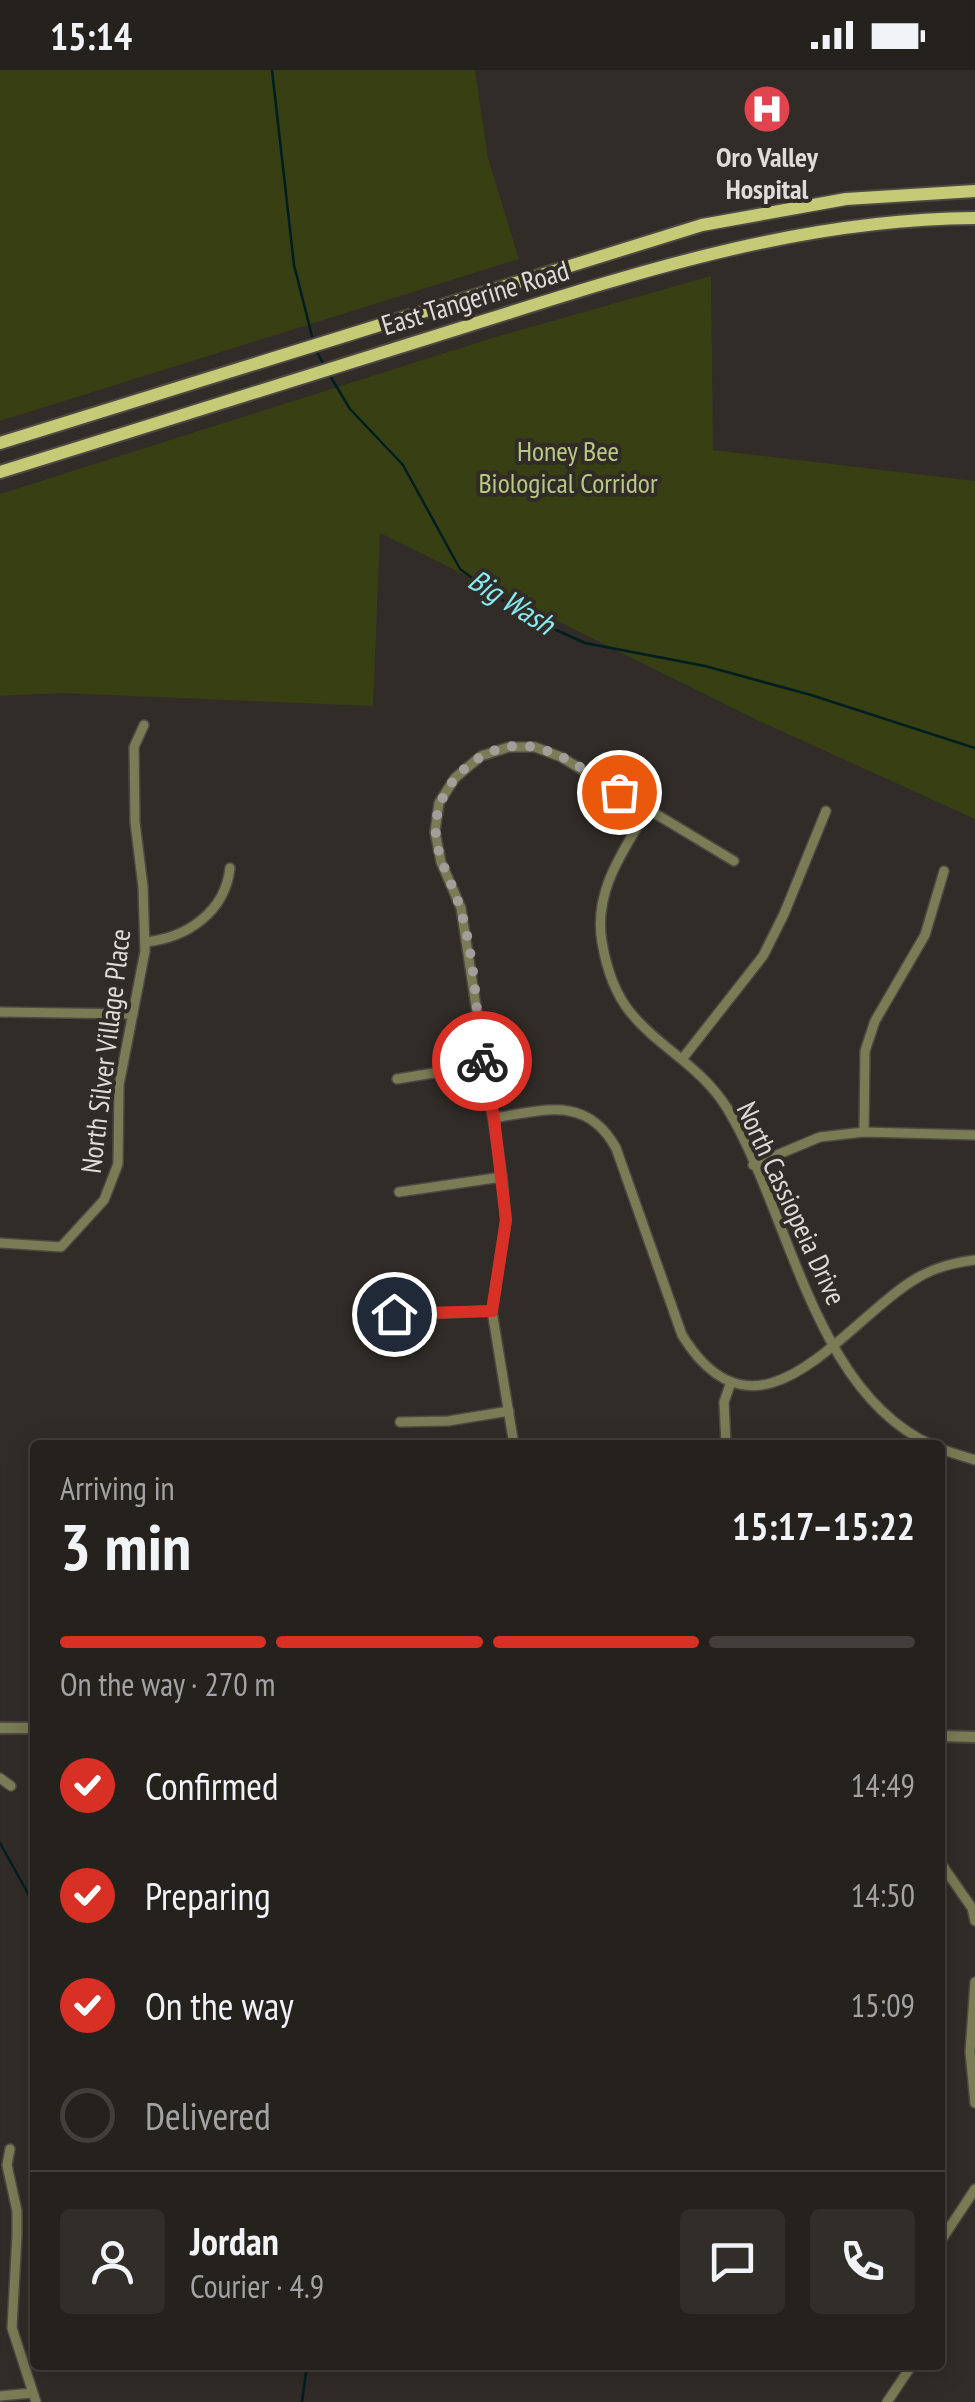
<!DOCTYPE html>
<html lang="en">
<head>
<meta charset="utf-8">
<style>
  :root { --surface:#25211d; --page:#312e2a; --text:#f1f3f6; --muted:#a3a3a4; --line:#423e3b; --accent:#d93025 }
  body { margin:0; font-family:"PT Sans Narrow",sans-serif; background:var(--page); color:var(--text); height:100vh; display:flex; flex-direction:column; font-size:38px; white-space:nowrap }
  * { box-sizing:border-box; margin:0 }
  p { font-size:32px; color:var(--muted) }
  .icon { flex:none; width:55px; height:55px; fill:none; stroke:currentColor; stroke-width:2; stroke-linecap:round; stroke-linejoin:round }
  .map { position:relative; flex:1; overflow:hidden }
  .side { position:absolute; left:30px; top:1370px; width:915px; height:930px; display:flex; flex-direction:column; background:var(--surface); border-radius:10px; box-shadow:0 5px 25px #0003,0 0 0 2px var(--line) }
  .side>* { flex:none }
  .pin { position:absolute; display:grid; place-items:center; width:85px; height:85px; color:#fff; margin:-42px; border:5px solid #fff; border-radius:50%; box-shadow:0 2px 10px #0007 }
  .courier { position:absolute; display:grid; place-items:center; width:100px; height:100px; margin:-50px; border:8px solid #d93025; border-radius:50%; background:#fff; color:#222; box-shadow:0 2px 12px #0007 }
  .summary em { font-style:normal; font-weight:800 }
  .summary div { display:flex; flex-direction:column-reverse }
  .summary { display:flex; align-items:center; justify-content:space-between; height:170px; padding:0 30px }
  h1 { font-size:65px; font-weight:800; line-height:75px }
  .bar { display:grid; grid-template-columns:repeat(4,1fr); gap:15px 10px; align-content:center; height:120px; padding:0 30px }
  .bar i { height:12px; border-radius:8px; background:var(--line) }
  .bar .selected { background:var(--accent) }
  .bar p { grid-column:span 4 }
  .line { display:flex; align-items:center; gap:25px; padding:0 30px; border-top:2px solid var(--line) }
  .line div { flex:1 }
  .round { display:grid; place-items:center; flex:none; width:105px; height:105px; border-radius:10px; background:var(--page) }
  ol { padding:0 30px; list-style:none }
  li { display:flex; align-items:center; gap:30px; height:110px }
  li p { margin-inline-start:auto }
  li .icon { padding:10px; border-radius:50%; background:var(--accent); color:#fff; stroke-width:4 }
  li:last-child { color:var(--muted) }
  li i { width:55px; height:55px; border:5px solid var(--line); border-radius:50% }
  .status { display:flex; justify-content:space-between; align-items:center; height:70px; padding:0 50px; background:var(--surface); direction:ltr }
  .status svg { height:28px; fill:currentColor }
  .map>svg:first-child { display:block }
  .green { fill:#373f13 }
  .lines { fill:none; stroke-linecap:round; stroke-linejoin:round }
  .stream { stroke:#001e20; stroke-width:2.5 }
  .minor-casing { stroke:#4d4843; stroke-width:12 }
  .tertiary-casing { stroke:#4d4843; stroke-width:14 }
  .primary-casing { stroke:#4d4843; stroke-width:16 }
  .minor { stroke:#797c54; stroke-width:9 }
  .tertiary { stroke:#797c54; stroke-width:10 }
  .primary { stroke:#c5ca76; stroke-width:12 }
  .done { stroke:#a29e9a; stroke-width:10; stroke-dasharray:0 18 }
  .route { stroke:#d93025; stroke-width:12 }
  .labels { text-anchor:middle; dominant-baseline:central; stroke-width:8; stroke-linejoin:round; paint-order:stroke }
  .poi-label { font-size:28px; font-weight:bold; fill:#dfdcd8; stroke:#312c27 }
  .street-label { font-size:28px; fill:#dfdcd8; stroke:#312c27 }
  .park-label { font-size:28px; fill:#bac982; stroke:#312c27 }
  .water-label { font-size:30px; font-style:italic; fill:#87edf3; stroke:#312c27 }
</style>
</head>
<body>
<div class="status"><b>15:14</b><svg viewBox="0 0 49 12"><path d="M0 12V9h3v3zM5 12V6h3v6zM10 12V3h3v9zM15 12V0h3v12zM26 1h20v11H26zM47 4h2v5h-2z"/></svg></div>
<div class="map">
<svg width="975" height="2332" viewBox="0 0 975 2332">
  <rect width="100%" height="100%" fill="#312c27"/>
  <g class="green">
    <polygon points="0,0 475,0 488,88 519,189 0,351"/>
    <polygon points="711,206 713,380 975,411 975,749 757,650 380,463 373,636 61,623 0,626 0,424 489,269"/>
  </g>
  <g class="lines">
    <g class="stream">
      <polyline points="272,0 294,195 313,270"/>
      <polyline points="317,282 325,297"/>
      <polyline points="329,304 350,339 403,395 460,499 521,544 585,573 705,596 811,625 975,678"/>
      <polyline points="0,1773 35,1836"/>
      <polyline points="302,2332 307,2295"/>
    </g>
    <g class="minor-casing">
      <g id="minor">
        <path d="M648,739C624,780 593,821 602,872C606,896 615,923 630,942C659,978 700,995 727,1038C790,1142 813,1322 932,1375"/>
        <path d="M145,872C187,868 225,842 230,798"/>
        <polyline points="0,942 133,944"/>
        <polyline points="683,988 763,886 784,844 826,741"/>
        <polyline points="397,1009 483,995"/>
        <path d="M494,1048C544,1040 587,1025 616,1078L682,1265C759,1390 845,1250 917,1208C936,1197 953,1193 975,1190"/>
        <polyline points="864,1062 865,981 875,951 925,865 944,801"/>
        <polyline points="753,1095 820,1067 864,1062 975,1065"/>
        <polyline points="399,1122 502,1107"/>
        <polyline points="0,1173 61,1177 104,1130 118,1094 119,1015 145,881 143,817 135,752 134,677 144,655"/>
        <polyline points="394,1245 492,1241"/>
        <polyline points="400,1352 448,1351 509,1341"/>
        <polyline points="514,1375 492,1241 506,1150 502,1107 461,838 441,792 435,762 439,733 455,708 481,686 509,677 535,677 561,687 734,791"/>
        <polyline points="726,1375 724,1332 731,1312"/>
        <polyline points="940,1379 975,1390"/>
        <polyline points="0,1708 11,1716"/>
        <polyline points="940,1792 972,1838 975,1851"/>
        <polyline points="975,1912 970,1982 975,2033"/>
        <polyline points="10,2079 7,2095 17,2141 17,2165 12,2258 36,2332"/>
        <polyline points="940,2172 975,2119"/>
        <polyline points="0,2326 32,2323"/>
        <polyline points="887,2332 912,2295"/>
      </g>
    </g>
    <g class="tertiary-casing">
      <g id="tertiary">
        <polyline points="0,1658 35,1658"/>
        <polyline points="940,1666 975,1667"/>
      </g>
    </g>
    <g class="primary-casing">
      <g id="primary">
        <polyline points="0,373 702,155 846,129 975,121"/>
        <path d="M0,402C155,354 310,305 464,257C632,204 797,149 975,148"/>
      </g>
    </g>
    <use href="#minor" class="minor"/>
    <use href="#tertiary" class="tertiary"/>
    <use href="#primary" class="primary"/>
  </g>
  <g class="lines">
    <path class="done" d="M482,991C476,941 475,886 460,838C453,813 438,792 436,765C431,714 487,665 537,678C567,685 593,706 619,722"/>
    <polyline class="route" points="394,1244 492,1241 506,1150 494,1048 482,991"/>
  </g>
  <defs>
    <g id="hospital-disc" transform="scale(2.5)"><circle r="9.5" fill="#e0444e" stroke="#312c27"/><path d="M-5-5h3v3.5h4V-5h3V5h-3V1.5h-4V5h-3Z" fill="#fff"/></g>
  </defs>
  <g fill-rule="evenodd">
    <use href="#hospital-disc" x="767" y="39"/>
  </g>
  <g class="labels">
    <g class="poi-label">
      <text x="767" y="86">Oro Valley<tspan x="767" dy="32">Hospital</tspan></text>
    </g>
    <g class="street-label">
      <text transform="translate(475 227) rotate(-17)">East Tangerine Road</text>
      <text transform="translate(105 981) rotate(-83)">North Silver Village Place</text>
      <text transform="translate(792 1133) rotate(65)">North Cassiopeia Drive</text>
    </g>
    <g class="park-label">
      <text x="568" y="380">Honey Bee<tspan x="568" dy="32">Biological Corridor</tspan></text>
    </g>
    <g class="water-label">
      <text transform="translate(512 531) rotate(32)">Big Wash</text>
    </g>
  </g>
</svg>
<div class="pin" style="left:619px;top:722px;background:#ea580c"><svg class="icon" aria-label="bag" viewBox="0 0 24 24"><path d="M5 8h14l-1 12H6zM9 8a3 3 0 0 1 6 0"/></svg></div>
<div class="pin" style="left:394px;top:1244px;background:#1f2937"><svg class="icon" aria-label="home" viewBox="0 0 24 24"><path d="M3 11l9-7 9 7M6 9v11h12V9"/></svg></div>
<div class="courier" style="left:482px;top:991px"><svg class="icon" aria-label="bike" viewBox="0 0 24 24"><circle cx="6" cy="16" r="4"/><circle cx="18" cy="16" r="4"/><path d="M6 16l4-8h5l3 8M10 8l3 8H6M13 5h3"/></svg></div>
<section class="side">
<div class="summary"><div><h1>3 min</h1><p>Arriving in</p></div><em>15:17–15:22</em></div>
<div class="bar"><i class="selected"></i><i class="selected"></i><i class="selected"></i><i></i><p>On the way · 270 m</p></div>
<ol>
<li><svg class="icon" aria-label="check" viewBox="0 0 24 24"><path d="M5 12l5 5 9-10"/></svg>Confirmed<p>14:49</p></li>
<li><svg class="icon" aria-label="check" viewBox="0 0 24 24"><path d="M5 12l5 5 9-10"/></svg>Preparing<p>14:50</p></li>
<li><svg class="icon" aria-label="check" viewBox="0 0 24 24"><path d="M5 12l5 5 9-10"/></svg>On the way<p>15:09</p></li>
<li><i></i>Delivered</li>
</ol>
<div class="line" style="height:180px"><a class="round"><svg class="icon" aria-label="person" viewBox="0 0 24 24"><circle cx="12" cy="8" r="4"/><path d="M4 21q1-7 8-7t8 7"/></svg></a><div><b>Jordan</b><p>Courier · 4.9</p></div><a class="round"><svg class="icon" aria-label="chat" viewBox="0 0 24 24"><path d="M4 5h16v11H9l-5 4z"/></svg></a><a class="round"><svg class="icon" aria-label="phone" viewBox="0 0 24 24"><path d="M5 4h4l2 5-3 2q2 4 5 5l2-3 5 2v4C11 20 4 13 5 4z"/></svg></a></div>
</section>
</div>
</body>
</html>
